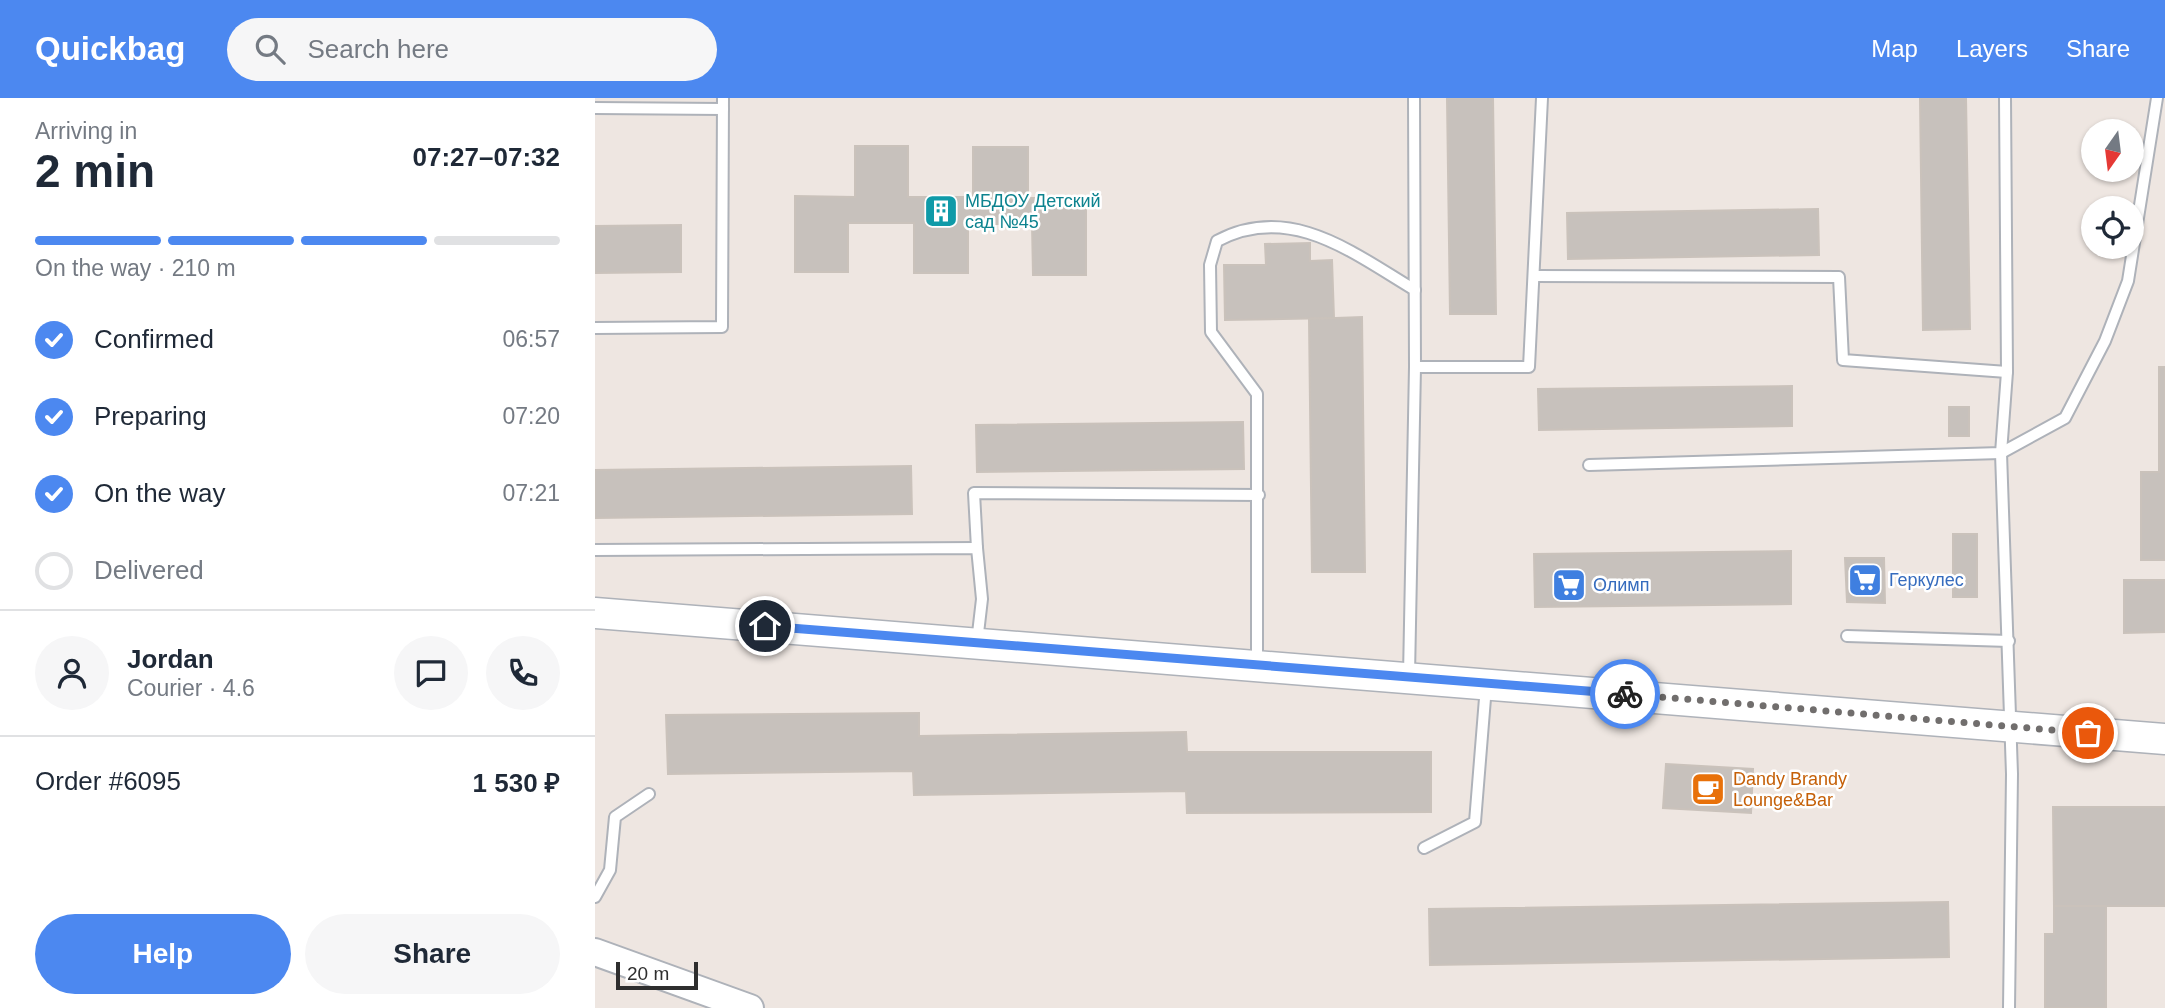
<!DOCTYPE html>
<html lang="en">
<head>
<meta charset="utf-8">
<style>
  :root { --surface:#fff; --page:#f6f6f7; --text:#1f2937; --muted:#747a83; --line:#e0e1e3; --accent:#4c88f0 }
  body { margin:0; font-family:Helvetica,sans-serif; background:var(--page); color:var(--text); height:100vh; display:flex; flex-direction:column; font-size:26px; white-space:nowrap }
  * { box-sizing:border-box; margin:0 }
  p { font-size:23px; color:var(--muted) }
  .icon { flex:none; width:38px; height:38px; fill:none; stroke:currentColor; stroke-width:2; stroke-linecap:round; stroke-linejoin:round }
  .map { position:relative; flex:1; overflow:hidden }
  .details { display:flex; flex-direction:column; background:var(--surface); width:595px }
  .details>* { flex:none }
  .needle { width:46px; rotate:194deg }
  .buttons { position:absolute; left:1486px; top:21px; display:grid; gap:14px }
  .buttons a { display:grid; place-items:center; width:63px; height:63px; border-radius:50%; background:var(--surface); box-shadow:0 2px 5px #0004; font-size:35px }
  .scale { position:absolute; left:21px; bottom:18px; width:82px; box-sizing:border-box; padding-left:7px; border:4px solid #2e2e2e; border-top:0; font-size:19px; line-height:24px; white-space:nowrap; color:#2e2e2e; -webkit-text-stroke:5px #fff; paint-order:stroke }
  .pin { position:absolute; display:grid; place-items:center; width:60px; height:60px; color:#fff; margin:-30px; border:4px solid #fff; border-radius:50%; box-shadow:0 2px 7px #0007 }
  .courier { position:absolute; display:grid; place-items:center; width:70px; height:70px; margin:-35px; border:5px solid #4c88f0; border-radius:50%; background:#fff; color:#222; box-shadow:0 2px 9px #0007 }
  .head em { font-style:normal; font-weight:700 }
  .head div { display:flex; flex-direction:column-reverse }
  .head { display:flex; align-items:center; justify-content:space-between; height:119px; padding:0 35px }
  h1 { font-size:46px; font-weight:700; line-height:52px }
  .bar { display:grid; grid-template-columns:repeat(4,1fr); gap:10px 7px; align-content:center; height:84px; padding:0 35px }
  .bar i { height:9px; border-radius:5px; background:var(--line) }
  .bar .selected { background:var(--accent) }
  .bar p { grid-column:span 4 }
  .line { display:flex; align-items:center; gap:18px; padding:0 35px; border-top:2px solid var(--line) }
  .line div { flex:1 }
  .round { display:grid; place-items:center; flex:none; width:74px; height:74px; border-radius:37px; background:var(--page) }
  ol { padding:0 35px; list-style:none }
  li { display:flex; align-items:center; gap:21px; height:77px }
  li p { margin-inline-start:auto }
  li .icon { padding:7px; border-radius:50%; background:var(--accent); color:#fff; stroke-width:4 }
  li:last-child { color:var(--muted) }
  li i { width:38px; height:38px; border:4px solid var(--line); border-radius:50% }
  .primary-button { display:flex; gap:14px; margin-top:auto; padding:14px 35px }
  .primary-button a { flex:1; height:80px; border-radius:42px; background:var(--accent); color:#fff; font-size:28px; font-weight:700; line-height:80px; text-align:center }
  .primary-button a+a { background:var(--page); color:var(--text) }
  header { display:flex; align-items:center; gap:42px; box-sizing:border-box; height:98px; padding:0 35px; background:var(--accent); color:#fff }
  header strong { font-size:33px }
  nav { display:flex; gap:38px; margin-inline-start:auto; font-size:24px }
  .search { width:490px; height:63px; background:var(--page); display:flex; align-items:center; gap:18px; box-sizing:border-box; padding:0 24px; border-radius:38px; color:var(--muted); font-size:26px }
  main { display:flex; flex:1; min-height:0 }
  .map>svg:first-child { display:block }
  .building { fill:#c7c1bc; stroke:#cac2bb; stroke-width:2 }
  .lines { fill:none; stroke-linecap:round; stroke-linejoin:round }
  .service-casing { stroke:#aeb2b9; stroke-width:14 }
  .tertiary-casing { stroke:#aeb2b9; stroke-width:30 }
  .secondary-casing { stroke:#aeb2b9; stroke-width:33 }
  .service { stroke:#fff; stroke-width:10 }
  .tertiary { stroke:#fff; stroke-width:26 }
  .secondary { stroke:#fff; stroke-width:30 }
  .done { stroke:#716e6d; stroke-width:7; stroke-dasharray:0 12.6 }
  .route { stroke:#4c88f0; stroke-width:9 }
  .labels { text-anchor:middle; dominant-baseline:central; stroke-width:5; stroke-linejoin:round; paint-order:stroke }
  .culture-label { font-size:18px; fill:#0d838f; stroke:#fff; text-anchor:start }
  .shop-label { font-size:18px; fill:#366cbe; stroke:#fff; text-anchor:start }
  .food-label { font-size:18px; fill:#c56008; stroke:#fff; text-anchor:start }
</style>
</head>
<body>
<header>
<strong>Quickbag</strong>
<div class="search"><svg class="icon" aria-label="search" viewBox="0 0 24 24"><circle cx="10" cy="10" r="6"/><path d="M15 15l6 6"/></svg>Search here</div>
<nav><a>Map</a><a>Layers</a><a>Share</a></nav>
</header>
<main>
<section class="details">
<div class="head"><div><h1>2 min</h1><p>Arriving in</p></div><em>07:27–07:32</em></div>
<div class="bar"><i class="selected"></i><i class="selected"></i><i class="selected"></i><i></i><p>On the way · 210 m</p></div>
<ol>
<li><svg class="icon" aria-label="check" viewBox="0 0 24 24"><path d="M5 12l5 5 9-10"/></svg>Confirmed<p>06:57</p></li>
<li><svg class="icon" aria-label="check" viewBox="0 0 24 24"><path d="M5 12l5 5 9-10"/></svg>Preparing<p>07:20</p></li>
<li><svg class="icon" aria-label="check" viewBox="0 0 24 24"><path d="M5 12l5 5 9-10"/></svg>On the way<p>07:21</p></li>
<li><i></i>Delivered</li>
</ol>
<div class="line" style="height:126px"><a class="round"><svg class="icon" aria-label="person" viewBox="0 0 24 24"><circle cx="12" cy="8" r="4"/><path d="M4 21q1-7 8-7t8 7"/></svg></a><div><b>Jordan</b><p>Courier · 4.6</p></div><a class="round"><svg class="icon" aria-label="chat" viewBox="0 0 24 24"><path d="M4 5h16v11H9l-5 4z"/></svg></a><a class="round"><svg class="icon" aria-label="phone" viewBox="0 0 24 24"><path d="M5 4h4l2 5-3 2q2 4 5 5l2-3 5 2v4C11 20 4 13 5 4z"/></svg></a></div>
<div class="line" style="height:91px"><div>Order #6095</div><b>1 530 ₽</b></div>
<div class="primary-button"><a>Help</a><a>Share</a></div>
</section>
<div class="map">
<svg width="1570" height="910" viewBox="0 0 1570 910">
  <rect width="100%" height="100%" fill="#eee6e1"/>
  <g class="building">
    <polygon points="852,0 898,0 901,216 855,216"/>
    <polygon points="1325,0 1371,0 1375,231 1328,232"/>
    <polygon points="260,48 313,48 313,99 378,99 378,49 433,49 433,100 491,100 491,177 438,177 437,126 373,126 373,175 319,175 319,125 253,125 253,174 200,174 200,98 260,99"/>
    <polygon points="1223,111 1224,157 973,161 972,115"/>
    <polygon points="86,127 86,174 0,175 0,128"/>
    <polygon points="715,145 715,163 737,162 739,220 630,222 629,167 671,167 670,146"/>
    <polygon points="767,219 770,474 717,474 714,221"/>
    <polygon points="1564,269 1570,269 1570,462 1546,462 1546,374 1564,374"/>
    <polygon points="1197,288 1197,328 944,332 943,291"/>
    <rect x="1354" y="309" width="20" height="29"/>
    <polygon points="648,324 649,371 382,374 381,327"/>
    <polygon points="316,368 317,416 0,420 0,372"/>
    <rect x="1358" y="436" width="24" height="63"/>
    <polygon points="1196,453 1196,506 940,509 939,456"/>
    <polygon points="1250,460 1289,460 1290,505 1252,504"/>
    <polygon points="1529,482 1570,482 1570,534 1529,535"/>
    <polygon points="324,615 324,638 591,634 592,654 836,654 836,714 592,715 591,693 319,697 318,673 73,676 71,617"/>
    <polygon points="1071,666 1158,671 1156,715 1068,710"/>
    <polygon points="1458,709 1570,709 1570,808 1459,808"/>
    <polygon points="1353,804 1354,859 835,867 834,811"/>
    <polygon points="1459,808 1511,808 1511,910 1450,910 1450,836 1459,836"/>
  </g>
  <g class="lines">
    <g class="service-casing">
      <g id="service">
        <polyline points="1410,0 1412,274 1406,355 1417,676 1414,910"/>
        <polyline points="0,10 128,11"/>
        <polyline points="939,178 1244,179 1248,262 1412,274"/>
        <polyline points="0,230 127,229 128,0"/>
        <polyline points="820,269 934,269 947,0"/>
        <polyline points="994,367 1406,355 1470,320 1510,243 1533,183 1562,0"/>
        <polyline points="382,450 379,395 664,397"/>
        <polyline points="0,452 382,450 387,501 382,544"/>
        <polyline points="1252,538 1414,543"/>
        <path d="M662,565V296L616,234L615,167L622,143C695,104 758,155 820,192"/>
        <polyline points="814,577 820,269 819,0"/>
        <polyline points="829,750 880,724 891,588"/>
        <polyline points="0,799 15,772 20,719 54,696"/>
      </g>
    </g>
    <g class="tertiary-casing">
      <polyline id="tertiary" points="0,854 155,910"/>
    </g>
    <g class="secondary-casing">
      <polyline id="secondary" points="0,515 1570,641"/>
    </g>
    <use href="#service" class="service"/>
    <use href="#tertiary" class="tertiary"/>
    <use href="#secondary" class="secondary"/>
  </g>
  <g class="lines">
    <polyline class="done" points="1030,596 1493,635"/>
    <polyline class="route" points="170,528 1030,596"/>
  </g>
  <defs>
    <g id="building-square" transform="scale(1.75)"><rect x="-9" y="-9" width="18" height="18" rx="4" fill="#0f9aa8" stroke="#fff"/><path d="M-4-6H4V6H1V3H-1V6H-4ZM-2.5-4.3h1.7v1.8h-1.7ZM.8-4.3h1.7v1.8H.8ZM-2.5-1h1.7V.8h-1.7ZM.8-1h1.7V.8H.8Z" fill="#fff"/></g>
    <g id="supermarket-square" transform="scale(1.75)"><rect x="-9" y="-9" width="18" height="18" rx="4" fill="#3f7fe0" stroke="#fff"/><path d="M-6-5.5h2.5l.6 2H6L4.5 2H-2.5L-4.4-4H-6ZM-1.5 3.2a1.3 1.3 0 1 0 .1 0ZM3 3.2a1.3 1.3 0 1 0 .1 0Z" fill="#fff"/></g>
    <g id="cafe-square" transform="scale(1.75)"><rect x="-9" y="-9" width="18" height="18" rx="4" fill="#e8710a" stroke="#fff"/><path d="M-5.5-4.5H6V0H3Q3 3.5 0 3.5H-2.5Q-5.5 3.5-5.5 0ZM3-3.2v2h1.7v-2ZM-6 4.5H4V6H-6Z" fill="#fff"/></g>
  </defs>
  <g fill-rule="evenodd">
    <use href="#building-square" x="346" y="113"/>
    <use href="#supermarket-square" x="1270" y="482"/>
    <use href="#supermarket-square" x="974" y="487"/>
    <use href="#cafe-square" x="1113" y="691"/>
  </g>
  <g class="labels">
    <g class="culture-label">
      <text x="370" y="103">МБДОУ Детский<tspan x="370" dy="21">сад №45</tspan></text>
    </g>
    <g class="shop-label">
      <text x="1294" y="482">Геркулес</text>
      <text x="998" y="487">Олимп</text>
    </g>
    <g class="food-label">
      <text x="1138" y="681">Dandy Brandy<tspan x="1138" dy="21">Lounge&amp;Bar</tspan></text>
    </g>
  </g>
</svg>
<div class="buttons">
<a><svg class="needle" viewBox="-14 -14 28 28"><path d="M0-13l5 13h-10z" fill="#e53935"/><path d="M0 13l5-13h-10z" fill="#747a83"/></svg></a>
<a><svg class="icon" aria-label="locate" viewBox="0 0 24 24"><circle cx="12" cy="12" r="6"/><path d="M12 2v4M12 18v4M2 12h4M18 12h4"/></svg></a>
</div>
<div class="scale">20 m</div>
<div class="pin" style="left:1493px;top:635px;background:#ea580c"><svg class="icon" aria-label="bag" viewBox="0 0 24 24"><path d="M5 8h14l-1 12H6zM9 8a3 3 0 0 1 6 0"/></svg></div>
<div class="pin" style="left:170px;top:528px;background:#1f2937"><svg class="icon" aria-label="home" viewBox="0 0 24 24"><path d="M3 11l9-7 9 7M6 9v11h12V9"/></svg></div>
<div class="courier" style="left:1030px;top:596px"><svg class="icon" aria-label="bike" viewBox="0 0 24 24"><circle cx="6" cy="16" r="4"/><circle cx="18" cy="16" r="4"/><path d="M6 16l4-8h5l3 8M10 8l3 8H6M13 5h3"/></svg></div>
</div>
</main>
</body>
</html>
